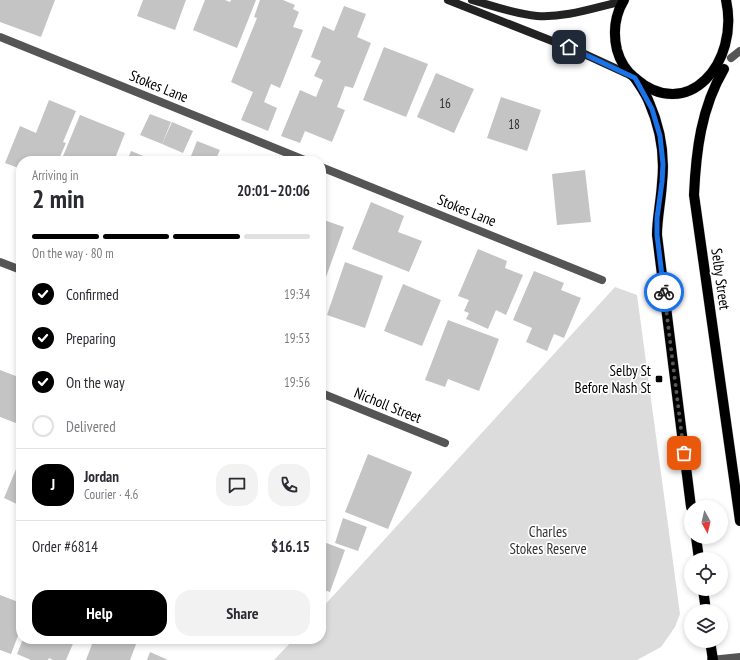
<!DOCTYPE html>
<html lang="en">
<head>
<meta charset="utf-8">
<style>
  :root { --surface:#fff; --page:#f2f2f3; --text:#2b2b33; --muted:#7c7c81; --line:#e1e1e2; --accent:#000 }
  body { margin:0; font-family:"PT Sans Narrow",sans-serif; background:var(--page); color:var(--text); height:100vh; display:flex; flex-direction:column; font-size:15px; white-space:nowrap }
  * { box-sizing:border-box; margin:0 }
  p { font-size:13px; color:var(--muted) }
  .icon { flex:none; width:22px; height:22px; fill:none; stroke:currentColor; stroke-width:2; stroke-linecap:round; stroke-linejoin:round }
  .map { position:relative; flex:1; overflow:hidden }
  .sheet { position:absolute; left:16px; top:156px; width:310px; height:488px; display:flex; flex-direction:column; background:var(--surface); border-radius:16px; box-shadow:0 2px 6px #0003 }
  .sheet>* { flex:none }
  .needle { width:26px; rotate:172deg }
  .buttons { position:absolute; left:684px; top:500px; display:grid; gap:8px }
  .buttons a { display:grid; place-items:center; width:44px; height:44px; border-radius:50%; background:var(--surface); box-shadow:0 2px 6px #0003; font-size:20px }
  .pin { position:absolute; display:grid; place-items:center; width:34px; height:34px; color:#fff; margin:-17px; border-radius:8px; box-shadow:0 2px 6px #0006 }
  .courier { position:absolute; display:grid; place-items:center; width:40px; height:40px; margin:-20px; border:3px solid #1a73e8; border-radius:50%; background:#fff; color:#222; box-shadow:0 1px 5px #0007 }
  .head em { font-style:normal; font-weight:700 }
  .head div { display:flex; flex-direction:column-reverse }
  .head { display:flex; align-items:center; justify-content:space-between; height:68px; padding:0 16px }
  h1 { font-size:26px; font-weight:700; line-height:30px }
  .bar { display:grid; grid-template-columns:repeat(4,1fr); gap:6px 4px; align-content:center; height:48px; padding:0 16px }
  .bar i { height:5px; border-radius:3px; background:var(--line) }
  .bar .current { background:var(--accent) }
  .bar p { grid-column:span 4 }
  .line { display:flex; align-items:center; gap:10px; padding:0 16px; border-top:1px solid var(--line) }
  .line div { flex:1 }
  .round { display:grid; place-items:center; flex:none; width:42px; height:42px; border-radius:16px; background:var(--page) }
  ol { padding:0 16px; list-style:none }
  li { display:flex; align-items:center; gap:12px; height:44px }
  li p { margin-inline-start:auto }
  li .icon { padding:4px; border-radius:50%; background:var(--accent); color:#fff; stroke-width:4 }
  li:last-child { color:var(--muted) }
  li i { width:22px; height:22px; border:2px solid var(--line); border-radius:50% }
  .button { display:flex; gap:8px; margin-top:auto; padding:8px 16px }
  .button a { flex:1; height:46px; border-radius:16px; background:var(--accent); color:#fff; font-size:16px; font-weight:700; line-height:46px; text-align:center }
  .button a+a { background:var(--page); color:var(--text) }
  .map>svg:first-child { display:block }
  .green { fill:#dcdcdc }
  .building { fill:#c4c4c4 }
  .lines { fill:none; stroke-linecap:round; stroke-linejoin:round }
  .primary-casing { stroke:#dbdbdb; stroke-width:11 }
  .lane { stroke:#555; stroke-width:8 }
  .street { stroke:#555; stroke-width:8 }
  .secondary { stroke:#222; stroke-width:8 }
  .primary { stroke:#000; stroke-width:10 }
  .done { stroke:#595959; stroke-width:4; stroke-dasharray:0 7.2 }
  .route { stroke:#1a73e8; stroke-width:5 }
  .poi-dot { fill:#000; stroke:#fff; stroke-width:1.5 }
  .labels { text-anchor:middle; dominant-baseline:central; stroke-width:3.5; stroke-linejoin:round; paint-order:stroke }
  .number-label { font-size:13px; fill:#313131 }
  .street-label { font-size:15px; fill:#000; stroke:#fff }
  .poi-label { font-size:15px; fill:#000; stroke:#fff; text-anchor:end }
  .park-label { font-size:15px; fill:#333; stroke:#fff }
</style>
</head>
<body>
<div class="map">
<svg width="740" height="660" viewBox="0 0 740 660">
  <rect width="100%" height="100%" fill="#fff"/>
  <polygon class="green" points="615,287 637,295 680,614 675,627 661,647 637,660 274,660 294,639 321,639 321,609"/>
  <g class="building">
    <polygon points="0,0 55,0 41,37 0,22"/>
    <polygon points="143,0 186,0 175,30 137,16"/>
    <polygon points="205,0 225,0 230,2 231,0 256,0 237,48 193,30"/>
    <polygon points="260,0 283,0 295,5 293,9 299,12 293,27 303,30 280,88 271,84 264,102 277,108 268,131 241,120 253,92 231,82 257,18 254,17"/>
    <polygon points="344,6 366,14 357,37 371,43 353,88 345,86 337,107 345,110 332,142 305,131 300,143 281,136 300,90 316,97 323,80 314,76 321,61 311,57 323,26 334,31"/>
    <polygon points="384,47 428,64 406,117 363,100"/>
    <polygon points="436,73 474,89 454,133 417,117"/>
    <polygon points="501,97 541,110 527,151 487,138"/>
    <polygon points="49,100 76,111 63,142 66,143 58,161 21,161 21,169 5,163 20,126 36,133"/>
    <polygon points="150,114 171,122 162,144 140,135"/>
    <polygon points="80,115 125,133 114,161 61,161"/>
    <polygon points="172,122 193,131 183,153 162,144"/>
    <polygon points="197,141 220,150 215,161 189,161"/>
    <polygon points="131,151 156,161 127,161"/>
    <polygon points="585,170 591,222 557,225 552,174"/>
    <polygon points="371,202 404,216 398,232 422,241 409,272 352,249"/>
    <polygon points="321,219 344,227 321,291"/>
    <polygon points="478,249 507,261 505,268 523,275 506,315 496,310 488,329 466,319 469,313 464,311 469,300 458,296"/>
    <polygon points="345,262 383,276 365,328 327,315"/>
    <polygon points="534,271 564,283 561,290 581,298 564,338 554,334 547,351 526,342 532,328 513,320"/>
    <polygon points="403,284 441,300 422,346 384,331"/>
    <polygon points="448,320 499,339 479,391 448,379 445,387 425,380"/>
    <polygon points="0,370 21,378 21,425 0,417"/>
    <polygon points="368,454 412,472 388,529 345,512"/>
    <polygon points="21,457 21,506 4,498"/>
    <polygon points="343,518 367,527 358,551 335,543"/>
    <polygon points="321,541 345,550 330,592 321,589"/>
    <polygon points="0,595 21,603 21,628 11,654 0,650"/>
    <polygon points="23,639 75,639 66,660 53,660 49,658 48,660 31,660 17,654"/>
    <polygon points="94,639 138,639 130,660 86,660"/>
    <polygon points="150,652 168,660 147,660"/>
  </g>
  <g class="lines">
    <g class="primary-casing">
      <g id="primary">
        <path d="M624,0C615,15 613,33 617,50C620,61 626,71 635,78C687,124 740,63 726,0"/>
        <path d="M724,69C701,108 696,151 694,195L740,521"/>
        <path d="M635,78C640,86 646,94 649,102C660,127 665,156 662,183C661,201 657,218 657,235L691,507"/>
        <polyline points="696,537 699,559"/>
        <polyline points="703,589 706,611"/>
        <polyline points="710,641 713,660"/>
      </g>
    </g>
    <g class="lane">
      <polyline points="0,37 307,161"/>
      <polyline points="321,167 602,280"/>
    </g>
    <g class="street">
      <polyline points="731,58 740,51"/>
      <polyline points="0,262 21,270"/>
      <polyline points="321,393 445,443"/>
      <polyline points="711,660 740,657"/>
    </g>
    <g class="secondary">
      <polyline points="448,0 580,52 630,75"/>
      <path d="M472,0C493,6 515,14 537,16C566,18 596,7 624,1"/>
    </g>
    <use href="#primary" class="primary"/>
  </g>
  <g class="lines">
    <polyline class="done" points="664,292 684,453"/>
    <polyline class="route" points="569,47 635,78 652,109 660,136 663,164 662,182 657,218 657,235 664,292"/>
  </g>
  <rect class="poi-dot" x="655" y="375" width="8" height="8" rx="2"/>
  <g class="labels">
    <g class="number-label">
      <text x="445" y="103">16</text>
      <text x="514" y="124">18</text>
    </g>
    <g class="street-label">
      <text transform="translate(159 86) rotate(22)">Stokes Lane</text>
      <text transform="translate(467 210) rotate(22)">Stokes Lane</text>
      <text transform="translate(721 279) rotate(82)">Selby Street</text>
      <text transform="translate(388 405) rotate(22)">Nicholl Street</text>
    </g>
    <g class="poi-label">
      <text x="651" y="370">Selby St<tspan x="651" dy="17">Before Nash St</tspan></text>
    </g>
    <g class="park-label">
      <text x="548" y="531">Charles<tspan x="548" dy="17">Stokes Reserve</tspan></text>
    </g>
  </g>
</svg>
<div class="buttons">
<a><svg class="needle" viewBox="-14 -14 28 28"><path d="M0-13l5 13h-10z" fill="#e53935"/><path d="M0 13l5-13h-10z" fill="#7c7c81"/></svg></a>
<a><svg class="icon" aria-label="locate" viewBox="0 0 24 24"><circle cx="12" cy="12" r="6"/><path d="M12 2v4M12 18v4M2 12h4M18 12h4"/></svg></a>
<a><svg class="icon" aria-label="layers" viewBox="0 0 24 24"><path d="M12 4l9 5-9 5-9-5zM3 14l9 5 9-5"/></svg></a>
</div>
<div class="pin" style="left:684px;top:453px;background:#ea580c"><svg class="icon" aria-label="bag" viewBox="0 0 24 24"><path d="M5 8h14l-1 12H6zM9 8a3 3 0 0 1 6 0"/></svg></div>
<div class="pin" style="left:569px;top:47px;background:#1f2937"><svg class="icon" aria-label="home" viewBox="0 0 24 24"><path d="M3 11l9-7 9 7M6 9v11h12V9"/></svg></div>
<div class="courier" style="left:664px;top:292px"><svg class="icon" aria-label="bike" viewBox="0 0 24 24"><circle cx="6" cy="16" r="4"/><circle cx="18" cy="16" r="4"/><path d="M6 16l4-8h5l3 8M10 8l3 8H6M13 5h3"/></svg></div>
<section class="sheet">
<div class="head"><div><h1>2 min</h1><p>Arriving in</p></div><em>20:01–20:06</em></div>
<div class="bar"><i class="current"></i><i class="current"></i><i class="current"></i><i></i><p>On the way · 80 m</p></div>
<ol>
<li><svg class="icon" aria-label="check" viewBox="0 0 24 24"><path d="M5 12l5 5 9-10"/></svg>Confirmed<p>19:34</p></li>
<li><svg class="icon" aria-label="check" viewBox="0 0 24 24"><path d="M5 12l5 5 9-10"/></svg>Preparing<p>19:53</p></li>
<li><svg class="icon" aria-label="check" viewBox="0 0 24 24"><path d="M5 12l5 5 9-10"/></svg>On the way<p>19:56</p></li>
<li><i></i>Delivered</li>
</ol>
<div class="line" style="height:72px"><b class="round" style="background:var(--accent);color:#fff">J</b><div><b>Jordan</b><p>Courier · 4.6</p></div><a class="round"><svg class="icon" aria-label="chat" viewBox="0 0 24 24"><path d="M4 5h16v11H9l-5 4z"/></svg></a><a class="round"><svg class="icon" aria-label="phone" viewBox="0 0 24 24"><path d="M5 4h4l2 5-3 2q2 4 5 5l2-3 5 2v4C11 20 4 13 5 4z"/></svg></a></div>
<div class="line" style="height:52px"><div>Order #6814</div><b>$16.15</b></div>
<div class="button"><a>Help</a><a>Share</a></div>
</section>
</div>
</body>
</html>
